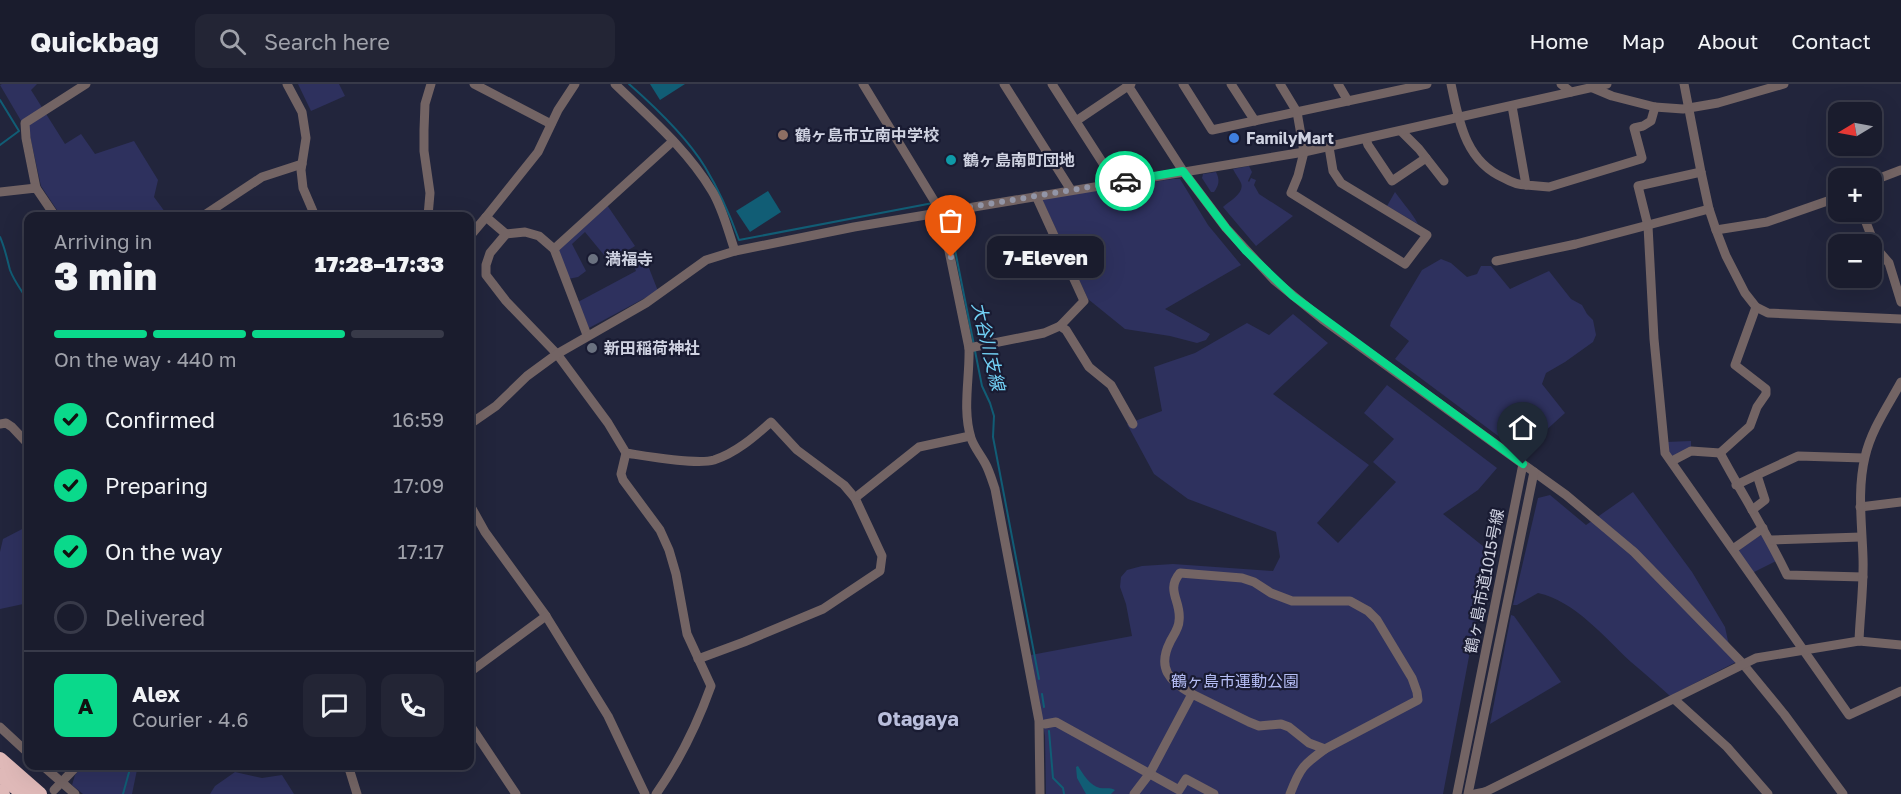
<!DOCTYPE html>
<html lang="en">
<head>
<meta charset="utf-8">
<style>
  :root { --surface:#1a1c2d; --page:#232535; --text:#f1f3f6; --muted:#9fa1aa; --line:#383a49; --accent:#0ad98b }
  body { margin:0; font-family:"Golos Text","Noto Sans JP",sans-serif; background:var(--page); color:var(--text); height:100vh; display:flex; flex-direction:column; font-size:22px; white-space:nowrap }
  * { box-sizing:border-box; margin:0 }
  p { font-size:20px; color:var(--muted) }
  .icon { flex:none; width:33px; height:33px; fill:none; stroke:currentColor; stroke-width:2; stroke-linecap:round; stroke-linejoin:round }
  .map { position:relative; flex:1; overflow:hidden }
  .drawer { position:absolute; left:24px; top:128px; width:450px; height:558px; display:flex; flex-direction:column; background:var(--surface); border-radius:12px; box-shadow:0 6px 24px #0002,0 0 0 2px var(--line) }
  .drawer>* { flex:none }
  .needle { width:39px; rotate:260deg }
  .controls { position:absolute; left:1828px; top:18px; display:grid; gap:12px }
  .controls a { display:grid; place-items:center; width:54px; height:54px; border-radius:12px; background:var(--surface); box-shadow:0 6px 24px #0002,0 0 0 2px var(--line); font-size:30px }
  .pin { position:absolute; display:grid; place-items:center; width:51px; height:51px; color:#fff; margin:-62px -26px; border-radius:50% 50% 50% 0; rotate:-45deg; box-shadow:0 0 6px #0007 }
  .pin .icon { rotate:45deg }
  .courier { position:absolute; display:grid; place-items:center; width:60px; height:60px; margin:-30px; border:4px solid #0ad98b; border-radius:50%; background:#fff; color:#222; box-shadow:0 2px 8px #0007 }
  .bubble { position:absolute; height:42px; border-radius:12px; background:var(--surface); box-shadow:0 6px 24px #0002,0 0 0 2px var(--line); font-size:20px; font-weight:800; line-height:42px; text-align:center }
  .head em { font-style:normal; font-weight:800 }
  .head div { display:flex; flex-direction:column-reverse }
  .head { display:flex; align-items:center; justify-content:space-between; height:102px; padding:0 30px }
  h1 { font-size:39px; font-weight:800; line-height:45px }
  .bar { display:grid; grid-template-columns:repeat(4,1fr); gap:9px 6px; align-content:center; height:72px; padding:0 30px }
  .bar i { height:8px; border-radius:4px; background:var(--line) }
  .bar .active { background:var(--accent) }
  .bar p { grid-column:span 4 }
  .line { display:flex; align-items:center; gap:15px; padding:0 30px; border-top:2px solid var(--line) }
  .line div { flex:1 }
  .round { display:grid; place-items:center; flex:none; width:63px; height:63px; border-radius:12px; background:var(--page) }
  ol { padding:0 30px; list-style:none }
  li { display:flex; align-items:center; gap:18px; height:66px }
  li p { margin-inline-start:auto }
  li .icon { padding:6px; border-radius:50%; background:var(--accent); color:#111; stroke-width:4 }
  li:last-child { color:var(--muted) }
  li i { width:33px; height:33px; border:3px solid var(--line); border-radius:50% }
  header { display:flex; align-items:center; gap:36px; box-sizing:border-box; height:84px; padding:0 30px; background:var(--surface); border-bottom:2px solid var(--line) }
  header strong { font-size:28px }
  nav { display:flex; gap:33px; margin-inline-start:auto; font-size:21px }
  .search { width:420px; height:54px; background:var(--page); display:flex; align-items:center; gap:15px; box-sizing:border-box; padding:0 21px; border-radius:12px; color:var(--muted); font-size:22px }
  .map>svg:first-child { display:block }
  .green { fill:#2e315e }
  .water { fill:#115d75 }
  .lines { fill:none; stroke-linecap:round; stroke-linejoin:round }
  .stream { stroke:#115d75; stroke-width:2 }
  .minor { stroke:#736464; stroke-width:9 }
  .highway { stroke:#dfb9b8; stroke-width:14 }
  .done { stroke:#9295a7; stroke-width:6; stroke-dasharray:0 10.8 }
  .route { stroke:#0ad98b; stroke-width:8 }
  .education-dot { fill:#8d6e63; stroke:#191b32; stroke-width:2 }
  .shop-dot { fill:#3f7fe0; stroke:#191b32; stroke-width:2 }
  .culture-dot { fill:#0f9aa8; stroke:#191b32; stroke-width:2 }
  .worship-dot { fill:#6b7280; stroke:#191b32; stroke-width:2 }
  .labels { text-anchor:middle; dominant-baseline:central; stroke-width:4.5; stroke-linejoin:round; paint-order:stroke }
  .poi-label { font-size:16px; font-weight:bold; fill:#cfd2e1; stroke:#191b32; text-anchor:start }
  .street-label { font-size:16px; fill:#cfd2e1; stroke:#191b32 }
  .park-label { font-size:16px; fill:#b5bdf4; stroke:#191b32 }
  .water-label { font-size:18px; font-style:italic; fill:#72d1f5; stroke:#191b32 }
  .quarter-label { font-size:20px; font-weight:bold; fill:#b9bedc; stroke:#191b32 }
</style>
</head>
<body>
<header>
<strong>Quickbag</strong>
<div class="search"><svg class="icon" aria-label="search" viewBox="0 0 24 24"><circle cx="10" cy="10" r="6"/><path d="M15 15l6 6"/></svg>Search here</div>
<nav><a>Home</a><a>Map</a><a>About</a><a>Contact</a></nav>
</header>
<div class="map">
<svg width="1901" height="710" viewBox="0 0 1901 710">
  <rect width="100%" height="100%" fill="#22253c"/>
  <g class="green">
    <polygon points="2,0 37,0 31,6 65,60 81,50 95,70 134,57 158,96 154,113 168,132 61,132 41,102 30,52 0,1"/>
    <polygon points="298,0 339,0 345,12 311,27"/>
    <path d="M1249,82L1252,88L1248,97L1249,98L1251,94L1256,96L1254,101L1259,110L1293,132L1256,162L1223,123C1230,117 1245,109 1241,99C1239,94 1235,90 1233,85Z"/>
    <path d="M1216,88C1220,96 1219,101 1214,108H1211L1202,94L1203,90Z"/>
    <polygon points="1173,95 1180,95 1208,141 1241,181 1165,225 1210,250 1206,256 1197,259 1170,252 1125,245 1088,215 1042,115"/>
    <path d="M1395,108C1402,118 1413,130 1418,140L1387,122Z"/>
    <path d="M607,121L635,162C626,168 614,172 604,171L585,148L572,160L586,187L578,193L568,195L556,165Z"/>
    <polygon points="645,174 658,207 589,244 578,218 636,187 633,180"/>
    <polygon points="1441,175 1451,179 1467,193 1477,190 1481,182 1491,182 1510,205 1549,187 1571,215 1582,221 1587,230 1593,236 1596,251 1593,258 1565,278 1546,289 1542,300 1565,329 1521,369 1395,275 1409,257 1390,242 1391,238 1422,186"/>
    <polygon points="1293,230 1328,259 1273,310 1369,381 1317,439 1338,459 1396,398 1373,378 1394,355 1364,329 1387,301 1497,384 1478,406 1443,430 1489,467 1443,710 1046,710 1045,652 1031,571 1132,552 1126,520 1120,503 1121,493 1127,486 1142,482 1173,480 1273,487 1280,473 1276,448 1188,415 1154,390 1127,340 1162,327 1154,283 1195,269 1247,239 1269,251"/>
    <polygon points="1691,357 1691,363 1673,372 1667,368 1666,358"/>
    <path d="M1633,408L1692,488L1725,543L1728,557L1738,577L1670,612C1657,600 1644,589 1631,578C1604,553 1575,517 1538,509L1517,521H1513L1538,414L1550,411L1586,441Z"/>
    <polygon points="28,442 28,519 0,525 0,468 3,455"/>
    <polygon points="1763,450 1776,477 1752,489 1736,466"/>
    <polygon points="1511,531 1514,532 1561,598 1490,640"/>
    <polygon points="83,681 138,681 132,710 83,710 72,701 75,691"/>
    <polygon points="235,688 262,694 282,691 294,710 210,710 215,702"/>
  </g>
  <g class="water">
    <polygon points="650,0 685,0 660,16"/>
    <polygon points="768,107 781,128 750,148 736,127"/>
    <path d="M1078,682C1083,690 1090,702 1100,704C1106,705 1109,703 1115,706L1111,710H1086L1077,694L1076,683Z"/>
  </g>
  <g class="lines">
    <g class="stream">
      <path d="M629,0C654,22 688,55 705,83C719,106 730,131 739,156L933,119"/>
      <polyline points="0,16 19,47 0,61"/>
      <polyline points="939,118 945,117 947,126"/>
      <polyline points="948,131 974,261"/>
      <path d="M0,153C5,164 7,175 10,186C14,197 22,207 28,217"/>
      <polyline points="975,267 982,302 990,319 994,332 993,353 1039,595"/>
      <polyline points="1042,610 1044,623"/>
      <polyline points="1049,647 1053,694 1063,704 1064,710"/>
      <polyline points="123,710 131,681"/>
    </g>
    <g class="minor">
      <polyline points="287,0 302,28 306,54 301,86 303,104 315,132"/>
      <polyline points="474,0 551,40"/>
      <path d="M615,0C649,33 687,65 712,107C723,125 728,147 735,167"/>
      <path d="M863,0L941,128L969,264C970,293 962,325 971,354C974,363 980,370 985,379C989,386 992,396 995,405L1039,637L1040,710"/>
      <polyline points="1004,0 1071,106"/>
      <polyline points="1052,0 1115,98"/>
      <polyline points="1127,0 1183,87 1226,144 1274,196 1322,235 1566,411 1634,468 1743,580 1784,630 1843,710"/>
      <polyline points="1183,0 1212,46 1427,0"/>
      <polyline points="1231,0 1255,37"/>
      <polyline points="1280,0 1297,28 1304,68 1298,92 1291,109 1405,180 1427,151 1341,99 1333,87 1329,63"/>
      <polyline points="1338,0 1348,17"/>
      <path d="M1451,0C1459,37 1465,77 1504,94C1511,98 1518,101 1526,101"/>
      <polyline points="1561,0 1571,8"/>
      <polyline points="1684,0 1701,88 1709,125 1716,146 1726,172 1745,209 1756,223 1768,229 1901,235"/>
      <polyline points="1593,4 1612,12 1655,23 1683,25 1718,19 1784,0"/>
      <polyline points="1512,22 1526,101 1549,103 1641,75 1642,74 1634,44 1643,42 1651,37 1655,23"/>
      <polyline points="1076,37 1131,0"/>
      <polyline points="1401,47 1419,65 1444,97"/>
      <polyline points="1366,55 1368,61 1392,97 1426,74"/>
      <polyline points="1701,88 1638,102 1648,142 1654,255 1665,369 1849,631 1901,607"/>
      <polyline points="1872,97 1901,86"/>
      <polyline points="36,104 26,54 25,39 86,0"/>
      <polyline points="0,108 36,104 55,132"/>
      <polyline points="1862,128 1876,164 1889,179 1901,218"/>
      <polyline points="203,132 262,93 302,80"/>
      <polyline points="428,132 430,109 424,67 424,46 425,20 431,0"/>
      <polyline points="486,133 506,150 525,148 539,152 554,165 587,251"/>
      <polyline points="1716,146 1767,138 1839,113"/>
      <path d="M506,150L490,169L486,181V191L506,217L557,270L608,339L626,369C646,372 696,381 714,376C736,369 754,353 771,338L797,366L844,401L855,414L882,472L880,487L823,525L744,558L698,575"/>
      <polyline points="470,152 486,133 538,68 558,26 575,0"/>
      <polyline points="554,165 673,57"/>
      <polyline points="1496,177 1576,160 1709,125"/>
      <polyline points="1060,242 1066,246 1089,283 1111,301 1133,340"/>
      <polyline points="969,264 1044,249 1060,242 1084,217 1036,112"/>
      <polyline points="0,340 6,339 12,343 28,360"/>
      <polyline points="470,340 496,322 527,292 557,270 646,219 706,176 735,167 854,143 1304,68 1607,0"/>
      <path d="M626,369L621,390L623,396L660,446L669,466L676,490L687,550L711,602C697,641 680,676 656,710"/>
      <path d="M1720,369C1742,410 1767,449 1787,491L1863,493"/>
      <polyline points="1672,377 1691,367 1720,369 1750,342 1757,323 1766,310 1766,305 1735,281 1756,223"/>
      <polyline points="1757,391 1798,372 1864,374"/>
      <polyline points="1736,401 1757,391 1765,416 1752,426"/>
      <polyline points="855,414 919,363 970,352"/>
      <polyline points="470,421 485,448 546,532 608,632 645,710"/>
      <polyline points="1860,423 1901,418"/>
      <polyline points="1771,456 1861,453"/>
      <polyline points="1733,465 1763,444"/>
      <path d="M1859,557C1860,530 1864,501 1863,474C1862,440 1857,406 1865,373C1871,346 1888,322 1901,298"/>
      <polyline points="470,588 546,532"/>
      <path d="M1192,610C1169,597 1157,584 1170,558C1173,552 1179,544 1179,537C1182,517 1165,507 1180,489L1242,494L1254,498L1271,509L1292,517H1350L1368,527L1377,536L1412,594L1417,608L1418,616L1325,665"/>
      <polyline points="1674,615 1727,663 1768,710"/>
      <polyline points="1045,640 1056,638 1179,706 1186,695 1214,710"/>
      <polyline points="470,641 516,710"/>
      <polyline points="0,643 28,669"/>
      <polyline points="42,681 75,710"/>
      <polyline points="348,681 357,710"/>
      <polyline points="54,706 78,681"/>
      <polyline points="1485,708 1756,574 1859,557 1901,561"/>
      <path d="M1134,710L1150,689L1192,610L1249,638L1259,642L1281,640L1289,643L1309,659L1325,665C1303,681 1300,684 1290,710"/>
      <polyline points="1457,710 1523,380"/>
      <polyline points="1468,710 1534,388"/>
      <polyline points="1475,710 1485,708 1486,710"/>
    </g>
    <g class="highway">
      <polyline points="0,675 40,710"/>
      <polyline points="0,691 23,710"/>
      <polyline points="0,707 3,710"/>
    </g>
  </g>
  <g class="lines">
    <polyline class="done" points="951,173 941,128 1125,97"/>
    <polyline class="route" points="1125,97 1183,87 1226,144 1245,166 1293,212 1523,380"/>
  </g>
  <circle class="education-dot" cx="783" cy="51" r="6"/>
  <circle class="shop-dot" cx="1234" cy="54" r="6"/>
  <circle class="culture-dot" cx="951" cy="76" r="6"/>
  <g class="worship-dot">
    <circle cx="593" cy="175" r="6"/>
    <circle cx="592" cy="264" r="6"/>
  </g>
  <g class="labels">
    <g class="poi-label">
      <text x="795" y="51">鶴ヶ島市立南中学校</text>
      <text x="1246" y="54">FamilyMart</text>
      <text x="963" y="76">鶴ヶ島南町団地</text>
      <text x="605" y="175">満福寺</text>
      <text x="604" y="264">新田稲荷神社</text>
    </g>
    <g class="street-label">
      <text transform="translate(1484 497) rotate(-79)">鶴ヶ島市道1015号線</text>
    </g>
    <g class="park-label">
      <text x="1235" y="597">鶴ヶ島市運動公園</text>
    </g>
    <g class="water-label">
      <text transform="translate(989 262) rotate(77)">大谷川支線</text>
    </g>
    <g class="quarter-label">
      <text x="918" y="634">Otagaya</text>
    </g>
  </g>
</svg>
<div class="controls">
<a><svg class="needle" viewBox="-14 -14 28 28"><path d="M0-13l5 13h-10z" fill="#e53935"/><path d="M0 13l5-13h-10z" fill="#9fa1aa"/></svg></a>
<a>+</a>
<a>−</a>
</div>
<div class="pin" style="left:951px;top:173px;background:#ea580c"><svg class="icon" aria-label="bag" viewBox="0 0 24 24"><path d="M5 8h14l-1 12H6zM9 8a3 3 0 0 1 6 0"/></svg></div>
<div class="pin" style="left:1523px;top:380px;background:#1f2937"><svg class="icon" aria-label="home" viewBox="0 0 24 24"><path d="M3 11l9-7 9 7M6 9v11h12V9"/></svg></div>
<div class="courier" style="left:1125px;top:97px"><svg class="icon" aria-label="car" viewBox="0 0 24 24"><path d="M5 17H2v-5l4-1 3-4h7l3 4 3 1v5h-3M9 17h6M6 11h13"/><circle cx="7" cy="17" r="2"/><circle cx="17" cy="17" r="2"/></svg></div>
<div class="bubble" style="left:987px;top:152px;width:117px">7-Eleven</div>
<section class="drawer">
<div class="head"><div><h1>3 min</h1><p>Arriving in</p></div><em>17:28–17:33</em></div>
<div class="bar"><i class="active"></i><i class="active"></i><i class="active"></i><i></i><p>On the way · 440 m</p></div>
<ol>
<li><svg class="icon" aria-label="check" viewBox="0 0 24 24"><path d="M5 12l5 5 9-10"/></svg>Confirmed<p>16:59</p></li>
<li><svg class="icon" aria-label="check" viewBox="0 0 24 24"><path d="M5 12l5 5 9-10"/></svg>Preparing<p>17:09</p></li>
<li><svg class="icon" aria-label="check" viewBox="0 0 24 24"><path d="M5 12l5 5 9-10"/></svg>On the way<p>17:17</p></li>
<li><i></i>Delivered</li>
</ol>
<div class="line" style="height:108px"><b class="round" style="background:var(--accent);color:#111">A</b><div><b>Alex</b><p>Courier · 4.6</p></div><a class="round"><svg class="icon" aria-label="chat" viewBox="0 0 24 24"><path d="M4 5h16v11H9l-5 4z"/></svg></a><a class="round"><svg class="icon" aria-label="phone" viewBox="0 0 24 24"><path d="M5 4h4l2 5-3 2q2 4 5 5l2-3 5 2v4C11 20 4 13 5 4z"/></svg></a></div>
</section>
</div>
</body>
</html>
